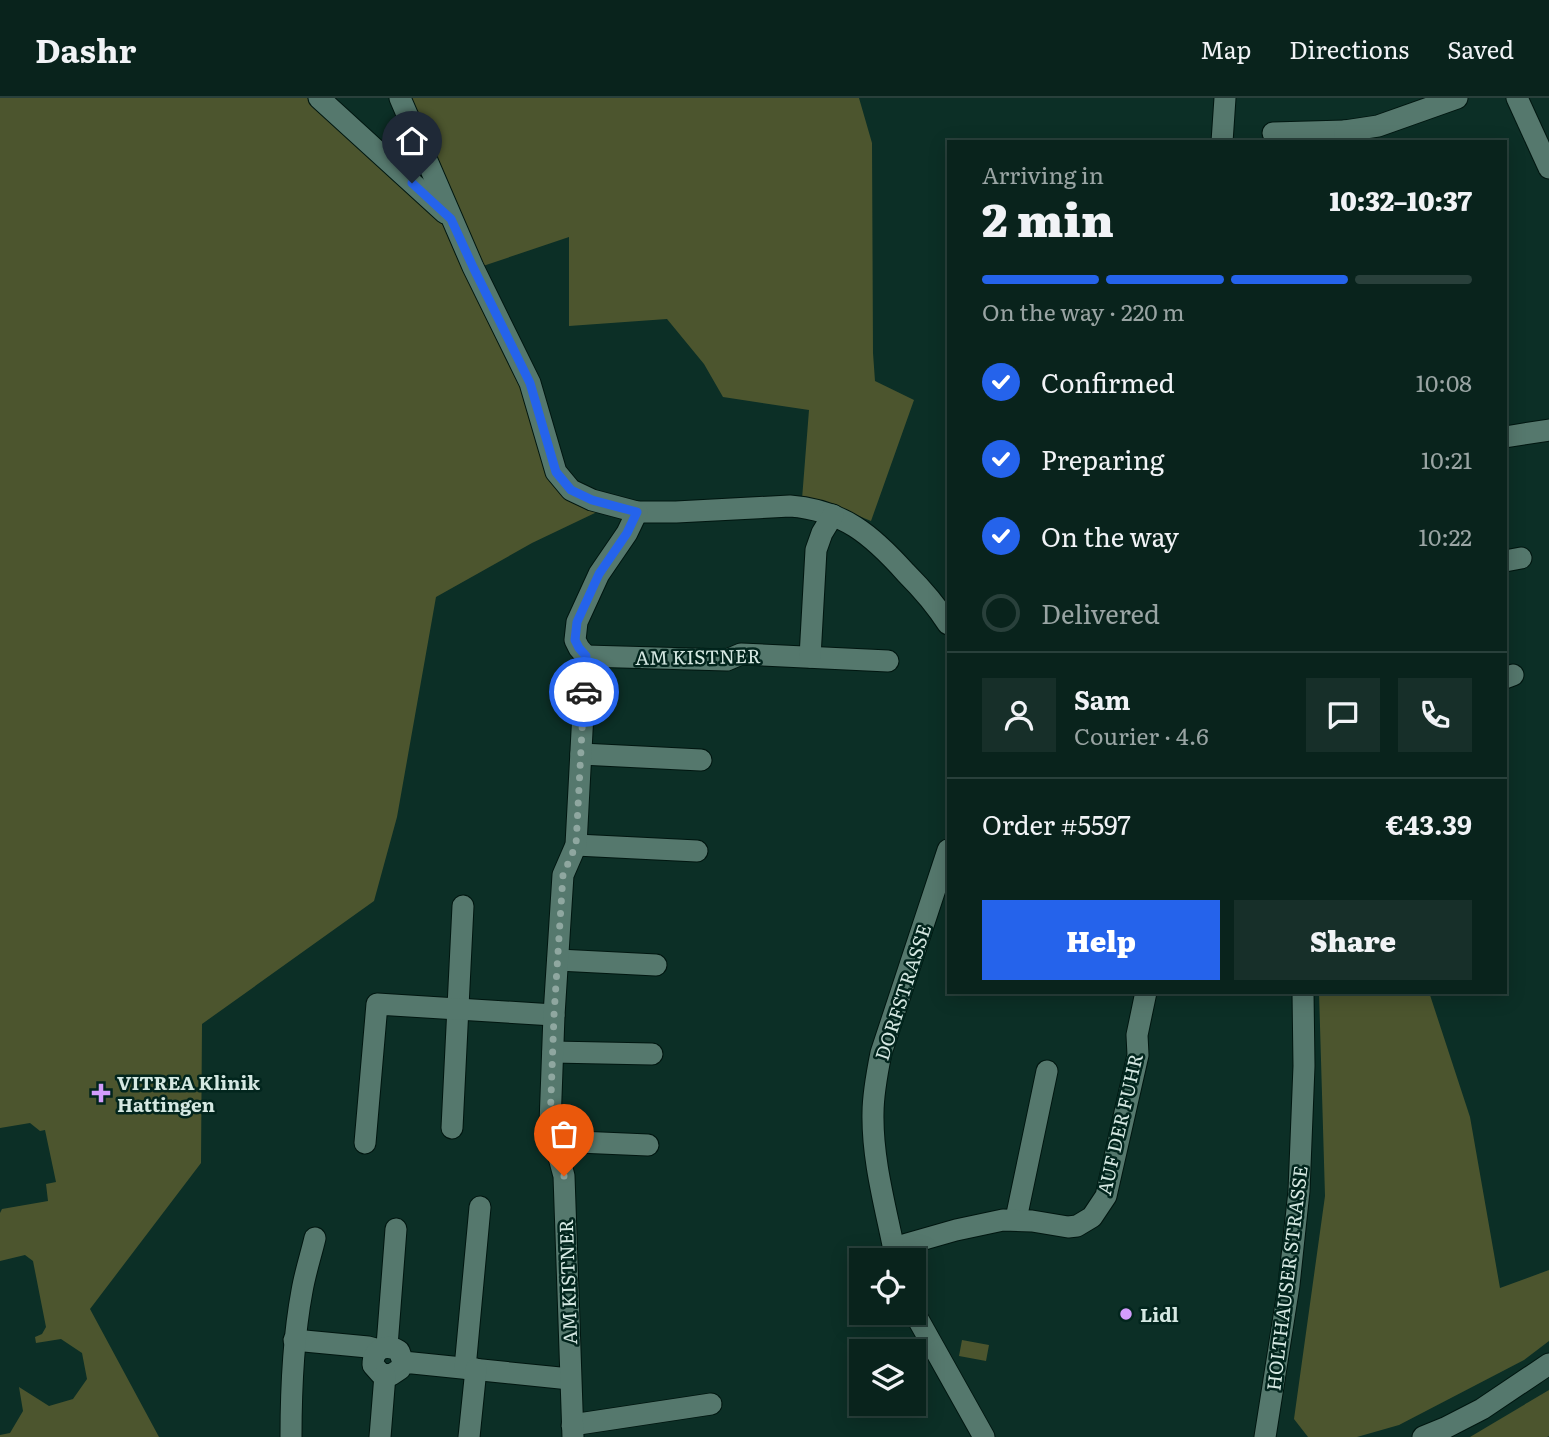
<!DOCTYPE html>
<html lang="en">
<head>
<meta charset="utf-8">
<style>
  :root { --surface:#09231c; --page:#172f29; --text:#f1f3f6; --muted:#99a4a3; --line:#29403b; --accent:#2563eb }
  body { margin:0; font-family:Literata,serif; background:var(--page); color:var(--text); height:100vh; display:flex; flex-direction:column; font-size:26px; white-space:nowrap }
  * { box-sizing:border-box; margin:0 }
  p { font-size:23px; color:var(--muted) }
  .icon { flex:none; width:38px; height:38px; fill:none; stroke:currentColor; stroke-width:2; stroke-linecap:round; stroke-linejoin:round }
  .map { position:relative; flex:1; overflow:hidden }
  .drawer { position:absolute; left:947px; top:42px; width:560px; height:854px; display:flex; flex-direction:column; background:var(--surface); border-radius:0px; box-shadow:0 4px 18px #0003,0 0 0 2px var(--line) }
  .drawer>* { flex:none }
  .buttons { position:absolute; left:849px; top:1150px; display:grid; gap:14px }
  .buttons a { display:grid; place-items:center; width:77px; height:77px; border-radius:0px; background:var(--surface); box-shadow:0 4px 18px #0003,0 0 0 2px var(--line); font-size:35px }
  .pin { position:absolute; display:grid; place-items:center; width:60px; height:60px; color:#fff; margin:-72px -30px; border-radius:50% 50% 50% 0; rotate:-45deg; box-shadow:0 0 7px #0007 }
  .pin .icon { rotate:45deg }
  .courier { position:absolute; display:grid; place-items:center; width:70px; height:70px; margin:-35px; border:5px solid #2563eb; border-radius:50%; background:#fff; color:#222; box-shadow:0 2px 9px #0007 }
  .summary em { font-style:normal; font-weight:800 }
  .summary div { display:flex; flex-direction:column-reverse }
  .summary { display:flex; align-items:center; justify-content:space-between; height:119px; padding:0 35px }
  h1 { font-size:46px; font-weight:800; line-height:52px }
  .bar { display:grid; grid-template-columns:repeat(4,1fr); gap:10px 7px; align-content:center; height:84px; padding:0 35px }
  .bar i { height:9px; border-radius:5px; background:var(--line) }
  .bar .current { background:var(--accent) }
  .bar p { grid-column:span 4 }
  .line { display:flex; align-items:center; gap:18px; padding:0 35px; border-top:2px solid var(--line) }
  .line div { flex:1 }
  .round { display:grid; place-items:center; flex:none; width:74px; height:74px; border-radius:0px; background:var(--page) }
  ol { padding:0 35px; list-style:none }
  li { display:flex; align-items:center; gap:21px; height:77px }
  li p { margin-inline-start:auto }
  li .icon { padding:7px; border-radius:50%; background:var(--accent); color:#fff; stroke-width:4 }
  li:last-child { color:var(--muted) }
  li i { width:38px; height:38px; border:4px solid var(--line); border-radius:50% }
  .action { display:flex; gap:14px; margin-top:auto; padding:14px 35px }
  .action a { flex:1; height:80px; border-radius:0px; background:var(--accent); color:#fff; font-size:28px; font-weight:800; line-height:80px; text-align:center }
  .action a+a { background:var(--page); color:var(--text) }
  header { display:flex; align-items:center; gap:42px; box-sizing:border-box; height:98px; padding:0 35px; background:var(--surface); border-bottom:2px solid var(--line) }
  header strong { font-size:33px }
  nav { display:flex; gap:38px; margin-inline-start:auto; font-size:24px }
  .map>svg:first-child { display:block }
  .green { fill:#4c552e }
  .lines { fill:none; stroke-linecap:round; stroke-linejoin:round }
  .minor-casing { stroke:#001610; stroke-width:23 }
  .minor { stroke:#55786d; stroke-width:21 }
  .done { stroke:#8fa7a0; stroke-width:7; stroke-dasharray:0 12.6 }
  .route { stroke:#2563eb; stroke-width:9 }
  .poi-dot { fill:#d39cfc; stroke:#02251d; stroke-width:2.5 }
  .labels { text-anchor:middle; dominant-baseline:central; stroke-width:5; stroke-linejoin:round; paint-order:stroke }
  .street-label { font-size:19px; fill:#d5e8e2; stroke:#02251d }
  .poi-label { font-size:19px; font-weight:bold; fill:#d5e8e2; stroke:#02251d; text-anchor:start }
</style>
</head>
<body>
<header>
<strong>Dashr</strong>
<nav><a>Map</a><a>Directions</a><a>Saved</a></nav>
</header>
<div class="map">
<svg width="1549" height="1339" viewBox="0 0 1549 1339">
  <rect width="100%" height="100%" fill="#0c2f26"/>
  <g class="green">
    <polygon points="0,0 307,0 442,122 525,289 553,380 597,414 532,445 436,499 397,719 374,803 202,926 201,1065 90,1211 159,1339 0,1339 0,1337 10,1335 23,1313 19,1289 49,1308 73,1301 87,1281 82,1255 61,1241 36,1245 35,1239 42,1236 46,1229 33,1163 25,1157 0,1163 0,1115 2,1111 48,1103 46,1086 56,1084 45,1032 40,1033 30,1025 0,1030"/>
    <polygon points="407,0 859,0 872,45 873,255 875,283 914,302 871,423 849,414 802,401 809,312 723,299 704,266 667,221 569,228 569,139 480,169"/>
    <polygon points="1319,894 1429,894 1470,1019 1500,1190 1549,1172 1549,1243 1524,1262 1399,1327 1357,1339 1308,1339 1294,1321 1325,1098"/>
    <polygon points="962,1242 989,1247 986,1263 959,1258"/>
    <polygon points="1549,1292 1549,1338 1547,1339 1470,1339"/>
  </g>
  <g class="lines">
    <g class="minor-casing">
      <g id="minor">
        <polyline points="319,0 445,115"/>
        <path d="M400,0L473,169L530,285L556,374L571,392L592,402L637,414H676L790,408C843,412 872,437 906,475C922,491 936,507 948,526"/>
        <polyline points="1517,0 1549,70"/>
        <polyline points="1273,35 1345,33"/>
        <polyline points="1222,44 1225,0"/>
        <polyline points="1346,44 1345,33 1378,28 1457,0"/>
        <polyline points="1505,339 1549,332"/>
        <polyline points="1505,463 1521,460"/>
        <polyline points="586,558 727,562 741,556 888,563"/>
        <polyline points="810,559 816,452 822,435 833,417"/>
        <polyline points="1505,580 1513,577"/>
        <polyline points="581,656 701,662"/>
        <polyline points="576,747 697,753"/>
        <polyline points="558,862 656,867"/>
        <polyline points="553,954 652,956"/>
        <polyline points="452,1030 463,808"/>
        <polyline points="555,1043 648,1047"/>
        <polyline points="365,1045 377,906 554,917"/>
        <polyline points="1016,1121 1047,973"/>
        <polyline points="893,1150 956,1132 1003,1122 1032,1123 1068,1129 1077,1128 1092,1119 1106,1098 1138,957 1137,937 1146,894"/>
        <path d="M896,1162C887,1114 872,1064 873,1015C873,995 877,975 881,955L948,752"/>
        <polyline points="914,1214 984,1339"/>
        <polyline points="294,1242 368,1249 379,1252"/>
        <polyline points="387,1248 396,1131"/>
        <path d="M403,1264L400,1271L391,1277L381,1276L373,1267C373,1251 385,1245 399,1253L403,1264L570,1281"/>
        <polyline points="465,1270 480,1109"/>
        <polyline points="572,1327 711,1306"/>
        <path d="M291,1339C291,1290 293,1241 302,1193C305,1175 311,1157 315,1140"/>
        <polyline points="380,1339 385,1277"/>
        <polyline points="469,1339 476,1271"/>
        <polyline points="573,1339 564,1078 550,1026 554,917 563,777 576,747 586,558 579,550 575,542 577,524 599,476 627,435 637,414"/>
        <polyline points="1265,1339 1289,1187 1299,1093 1304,968 1303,894"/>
        <polyline points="1423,1339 1445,1330 1482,1311 1549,1266"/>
      </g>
    </g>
    <use href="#minor" class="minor"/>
  </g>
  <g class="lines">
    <polyline class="done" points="564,1078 550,1026 554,917 563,777 576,747 584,594"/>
    <polyline class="route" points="412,85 451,121 473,169 530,285 556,374 571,392 592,402 637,414 627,435 599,476 577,524 575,542 579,550 586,558 584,594"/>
  </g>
  <g class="poi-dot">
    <path d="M97.5 984.5h7v7h7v7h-7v7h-7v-7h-7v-7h7z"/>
    <circle cx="1126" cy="1216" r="7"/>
  </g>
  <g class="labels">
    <g class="street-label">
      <text transform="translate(698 558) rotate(-1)">AM KISTNER</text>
      <text transform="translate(902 894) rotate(-72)">DORFSTRASSE</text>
      <text transform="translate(1119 1026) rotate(-77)">AUF DER FUHR</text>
      <text transform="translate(1286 1180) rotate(-83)">HOLTHAUSER STRASSE</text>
      <text transform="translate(567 1184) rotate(-92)">AM KISTNER</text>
    </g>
    <g class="poi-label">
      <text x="117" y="984">VITREA Klinik<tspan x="117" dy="22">Hattingen</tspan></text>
      <text x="1140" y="1216">Lidl</text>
    </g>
  </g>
</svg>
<div class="buttons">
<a><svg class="icon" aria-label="locate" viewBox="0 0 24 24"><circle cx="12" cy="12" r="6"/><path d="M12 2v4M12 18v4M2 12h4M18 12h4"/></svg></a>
<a><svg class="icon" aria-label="layers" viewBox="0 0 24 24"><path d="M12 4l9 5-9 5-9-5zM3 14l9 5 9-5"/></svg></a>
</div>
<div class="pin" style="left:564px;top:1078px;background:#ea580c"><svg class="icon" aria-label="bag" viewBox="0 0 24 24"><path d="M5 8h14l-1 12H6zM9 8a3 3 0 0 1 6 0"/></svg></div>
<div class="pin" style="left:412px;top:85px;background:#1f2937"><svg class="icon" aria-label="home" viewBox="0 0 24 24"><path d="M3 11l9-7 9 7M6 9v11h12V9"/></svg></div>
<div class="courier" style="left:584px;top:594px"><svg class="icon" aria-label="car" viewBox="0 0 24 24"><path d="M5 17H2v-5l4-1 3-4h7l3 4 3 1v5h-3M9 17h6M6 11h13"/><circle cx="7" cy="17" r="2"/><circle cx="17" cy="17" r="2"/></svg></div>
<section class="drawer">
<div class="summary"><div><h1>2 min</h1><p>Arriving in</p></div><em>10:32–10:37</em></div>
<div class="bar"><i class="current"></i><i class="current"></i><i class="current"></i><i></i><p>On the way · 220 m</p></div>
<ol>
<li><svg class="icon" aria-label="check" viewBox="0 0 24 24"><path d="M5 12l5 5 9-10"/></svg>Confirmed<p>10:08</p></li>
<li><svg class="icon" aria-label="check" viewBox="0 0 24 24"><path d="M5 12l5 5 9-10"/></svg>Preparing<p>10:21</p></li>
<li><svg class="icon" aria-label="check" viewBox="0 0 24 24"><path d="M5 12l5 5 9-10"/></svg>On the way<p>10:22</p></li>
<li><i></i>Delivered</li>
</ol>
<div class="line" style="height:126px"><a class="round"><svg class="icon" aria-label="person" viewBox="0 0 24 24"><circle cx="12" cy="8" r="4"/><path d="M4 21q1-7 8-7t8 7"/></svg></a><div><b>Sam</b><p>Courier · 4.6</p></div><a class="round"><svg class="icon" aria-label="chat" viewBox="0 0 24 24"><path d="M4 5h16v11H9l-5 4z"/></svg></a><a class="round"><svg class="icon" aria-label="phone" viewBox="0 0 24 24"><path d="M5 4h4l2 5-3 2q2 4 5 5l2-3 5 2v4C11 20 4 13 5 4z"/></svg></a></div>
<div class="line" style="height:91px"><div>Order #5597</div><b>€43.39</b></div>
<div class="action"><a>Help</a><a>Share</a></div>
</section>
</div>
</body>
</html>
